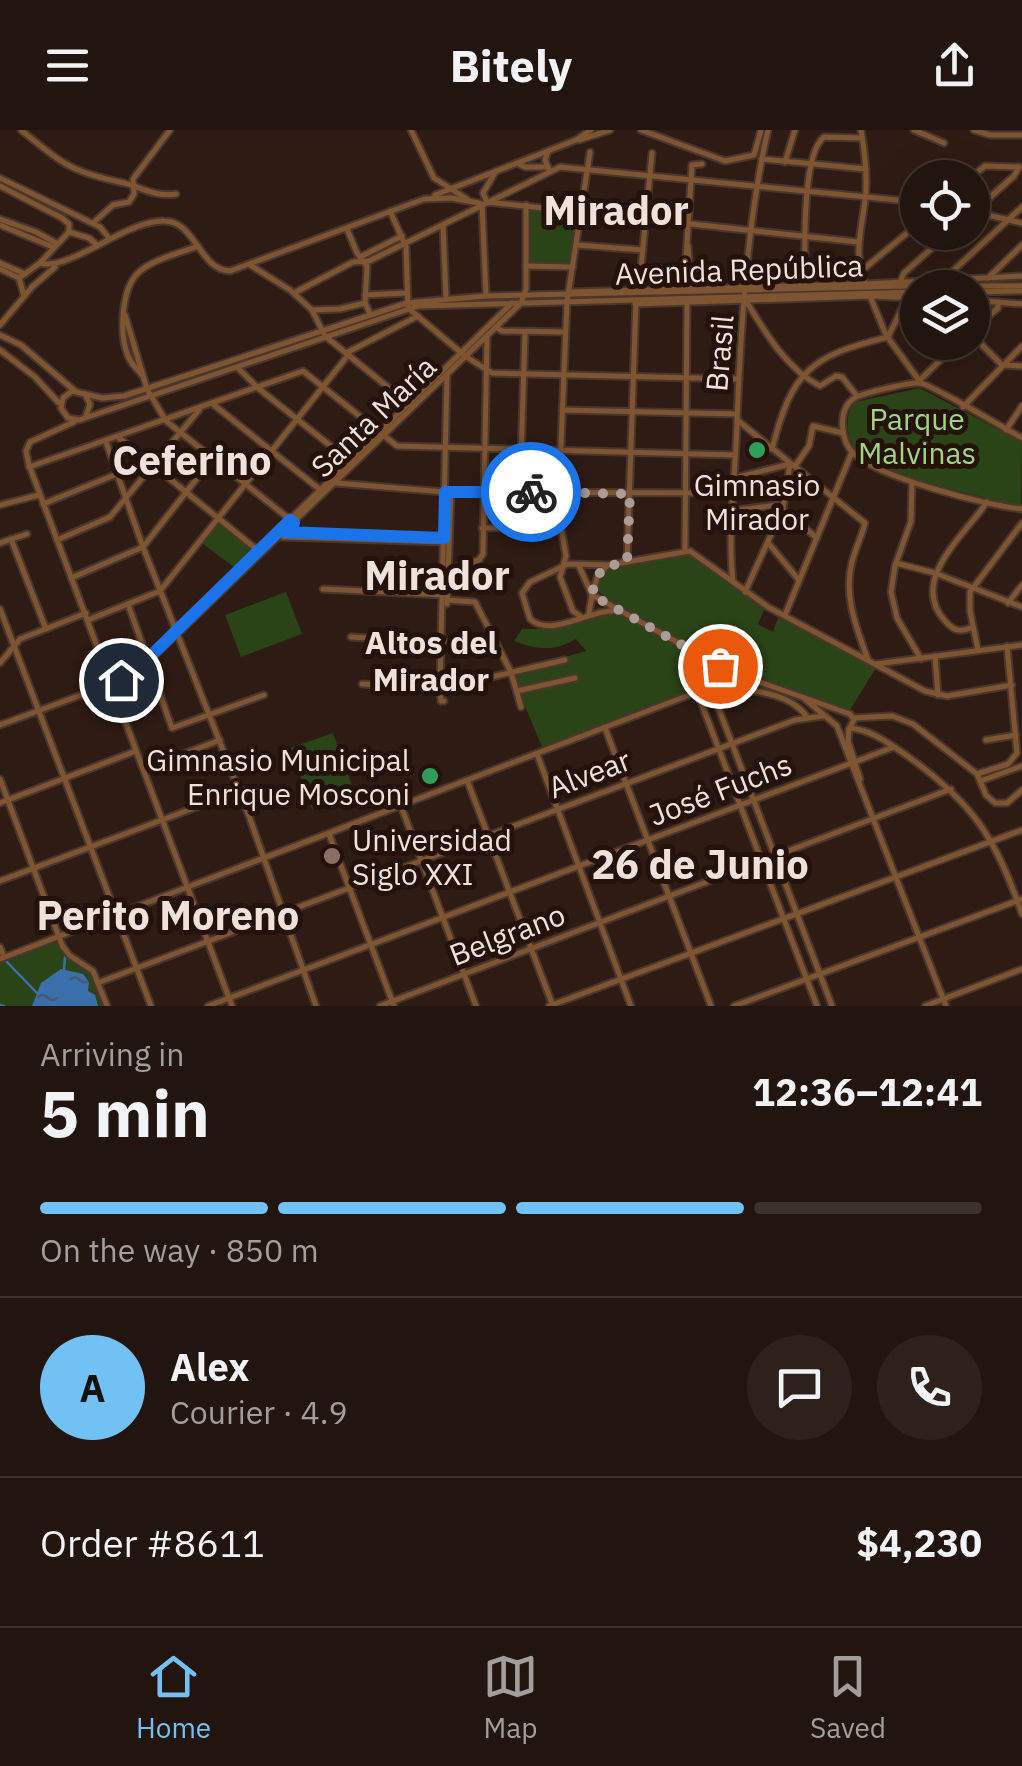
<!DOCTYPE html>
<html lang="en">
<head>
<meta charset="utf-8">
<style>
  :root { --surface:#22140e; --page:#2e211c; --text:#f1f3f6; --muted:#a29e9e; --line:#3f332e; --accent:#71c1f5 }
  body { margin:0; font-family:"IBM Plex Sans",sans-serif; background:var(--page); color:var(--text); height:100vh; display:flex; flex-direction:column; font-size:38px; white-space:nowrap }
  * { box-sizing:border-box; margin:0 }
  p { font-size:32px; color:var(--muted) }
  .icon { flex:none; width:55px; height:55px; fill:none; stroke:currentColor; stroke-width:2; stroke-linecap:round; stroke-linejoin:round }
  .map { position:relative; height:876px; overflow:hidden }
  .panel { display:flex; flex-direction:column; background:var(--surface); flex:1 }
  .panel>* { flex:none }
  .controls { position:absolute; left:900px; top:30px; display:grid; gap:20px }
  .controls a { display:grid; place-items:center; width:90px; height:90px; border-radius:50%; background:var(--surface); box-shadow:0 10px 40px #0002,0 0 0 2px var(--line); font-size:50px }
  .pin { position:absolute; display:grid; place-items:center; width:85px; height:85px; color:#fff; margin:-42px; border:5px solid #fff; border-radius:50%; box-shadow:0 2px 10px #0007 }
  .courier { position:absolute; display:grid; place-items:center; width:100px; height:100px; margin:-50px; border:8px solid #1a73e8; border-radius:50%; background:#fff; color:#222; box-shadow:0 2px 12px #0007 }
  .overview em { font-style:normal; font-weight:700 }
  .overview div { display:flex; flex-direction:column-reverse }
  .overview { display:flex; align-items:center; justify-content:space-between; height:170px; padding:0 40px }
  h1 { font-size:65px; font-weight:700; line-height:75px }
  .bar { display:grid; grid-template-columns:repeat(4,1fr); gap:15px 10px; align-content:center; height:120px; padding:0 40px }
  .bar i { height:12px; border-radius:8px; background:var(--line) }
  .bar .selected { background:var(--accent) }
  .bar p { grid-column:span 4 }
  .line { display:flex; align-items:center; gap:25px; padding:0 40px; border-top:2px solid var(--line) }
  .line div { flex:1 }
  .round { display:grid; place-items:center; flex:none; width:105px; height:105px; border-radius:52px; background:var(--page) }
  header { display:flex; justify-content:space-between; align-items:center; height:130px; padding:0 40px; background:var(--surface); font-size:45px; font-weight:700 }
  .menu { display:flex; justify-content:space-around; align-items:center; height:140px; border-top:2px solid var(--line); background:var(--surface); font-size:28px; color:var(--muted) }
  .menu a { display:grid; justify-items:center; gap:5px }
  .menu .selected { color:var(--accent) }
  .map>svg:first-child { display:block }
  .park { fill:#2a4317 }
  .water { fill:url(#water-ripples) }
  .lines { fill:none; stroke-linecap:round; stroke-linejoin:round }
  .stream { stroke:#3b6fa9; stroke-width:2.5 }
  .minor-casing { stroke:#49372f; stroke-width:9 }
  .minor { stroke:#7e5431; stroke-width:5 }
  .done { stroke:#ab9c96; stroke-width:10; stroke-dasharray:0 18 }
  .route { stroke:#1a73e8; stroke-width:12 }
  .leisure-dot { fill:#2e9e5b; stroke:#24120a; stroke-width:4 }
  .education-dot { fill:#8d6e63; stroke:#24120a; stroke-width:4 }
  .labels { text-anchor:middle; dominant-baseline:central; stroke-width:10; stroke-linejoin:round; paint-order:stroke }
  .street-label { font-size:30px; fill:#efe2dc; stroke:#24120a }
  .park-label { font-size:30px; fill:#a0d779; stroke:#24120a }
  .poi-label { font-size:30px; fill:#efe2dc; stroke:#24120a }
  .neighbourhood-label { font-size:32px; font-weight:bold; fill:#efe2dc; stroke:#24120a }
  .district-label { font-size:40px; font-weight:bold; fill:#efe2dc; stroke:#24120a }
</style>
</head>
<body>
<header><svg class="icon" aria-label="menu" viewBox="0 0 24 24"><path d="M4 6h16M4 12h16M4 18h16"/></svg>Bitely<svg class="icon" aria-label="share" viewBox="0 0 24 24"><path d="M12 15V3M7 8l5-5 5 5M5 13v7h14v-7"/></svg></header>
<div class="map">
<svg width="1022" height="876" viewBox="0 0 1022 876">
  <defs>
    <pattern id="water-ripples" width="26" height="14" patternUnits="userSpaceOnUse" patternTransform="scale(2.5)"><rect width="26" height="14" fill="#3b6fa9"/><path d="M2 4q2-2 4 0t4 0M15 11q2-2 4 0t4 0" fill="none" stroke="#425a76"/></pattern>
  </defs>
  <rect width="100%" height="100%" fill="#2e1b13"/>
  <g class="park">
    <polygon points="526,76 581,82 573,137 526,136"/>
    <path d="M920,258L1022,312L1021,377L908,348L856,322C847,306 843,287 855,272Z"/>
    <polygon points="217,388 258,421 238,440 199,411"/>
    <polygon points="687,423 708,434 765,477 758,494 773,502 779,485 876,538 850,580 737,540 625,481 596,460 598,449 612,438"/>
    <polygon points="286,462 302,504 241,527 225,485"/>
    <path d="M608,482L619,484L724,541L721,556L688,561L542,617L511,542L586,521L576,509C553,522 538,520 514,511L522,499H557Z"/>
    <polygon points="333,603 355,664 312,679 290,618"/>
    <polygon points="59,807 66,823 88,835 107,876 0,876 0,829"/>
  </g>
  <polygon class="water" points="61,839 83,844 89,852 88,861 95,865 98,876 32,876 41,853"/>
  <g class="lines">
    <g class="stream">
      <polyline points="6,831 37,863"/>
      <polyline points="64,840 65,827"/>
      <polyline points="0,875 4,876"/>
    </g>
    <g class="minor-casing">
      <g id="minor">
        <path d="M21,0C63,34 70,42 124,53C143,58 155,67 176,64"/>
        <polyline points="411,0 434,48 467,69"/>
        <polyline points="641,0 725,31 754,25 761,0"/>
        <path d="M861,0C865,23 868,47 865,71C861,102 853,126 866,156"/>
        <polyline points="914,0 944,13"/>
        <polyline points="974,0 990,5 1022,5"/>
        <polyline points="579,10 610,0"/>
        <polyline points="761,29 866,39"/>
        <polyline points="785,32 795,0"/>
        <polyline points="517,33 525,37 548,37"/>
        <polyline points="549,40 545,30 548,21 576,10 591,0"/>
        <polyline points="496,41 483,63 487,72 858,112"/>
        <polyline points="0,48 100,97 109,108"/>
        <polyline points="970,48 985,36 1019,37"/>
        <polyline points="0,56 62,88 69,94 69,102"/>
        <polyline points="435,65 548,21"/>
        <polyline points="482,74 486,166"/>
        <polyline points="390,81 406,117 408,178 465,226 492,243 739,249"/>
        <polyline points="975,82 1022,93"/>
        <polyline points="972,83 1014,46 1019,37"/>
        <polyline points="0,89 36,102 56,113"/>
        <polyline points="93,93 113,75 129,72 134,64 133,49 170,0"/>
        <polyline points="0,95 53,117"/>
        <polyline points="443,96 446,168"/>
        <polyline points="347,99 357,123 367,136 365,173 370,184"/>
        <polyline points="577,115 643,120"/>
        <polyline points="688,116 691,157"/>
        <polyline points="360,127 402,106"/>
        <polyline points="0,133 25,144"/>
        <path d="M40,133C69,142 126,90 164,91C196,91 199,140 230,141L424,69L451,68L479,73"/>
        <polyline points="250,135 290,160 312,180 340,179 365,173"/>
        <polyline points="526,136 573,137"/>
        <polyline points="0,139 19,148"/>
        <polyline points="860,142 918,94"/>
        <polyline points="19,148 40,133 69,102 89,108 96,114"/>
        <polyline points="19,148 24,166"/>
        <polyline points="988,148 1022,115"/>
        <polyline points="943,150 1022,77"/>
        <polyline points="900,152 904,143 950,102"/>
        <path d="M805,156C805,127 801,24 824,7L862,8"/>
        <polyline points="684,158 692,35 702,34"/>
        <polyline points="639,159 652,23"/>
        <polyline points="571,162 865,154 1022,146"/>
        <polyline points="918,162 418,176 79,290 68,288 61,278 63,268 72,261 102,268 124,266 407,173 486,166 906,156 1022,156"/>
        <polyline points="972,162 1022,161"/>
        <polyline points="294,163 353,132 369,131 560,37 918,72"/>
        <polyline points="365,165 407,163"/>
        <polyline points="870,166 886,205 921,253"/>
        <polyline points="972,170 1022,174"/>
        <polyline points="635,174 870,166 918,168"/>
        <path d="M748,174C766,204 788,240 820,256L836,246L842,247L857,266"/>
        <polyline points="312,180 325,206 411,276"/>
        <polyline points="125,185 147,259 166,291 292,391"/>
        <polyline points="0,195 32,157 55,137"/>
        <polyline points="496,197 502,201 564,202"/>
        <polyline points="972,200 998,178 998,172"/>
        <polyline points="0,205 21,215 75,261"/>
        <polyline points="972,205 1002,235 1022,236"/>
        <polyline points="0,220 35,247 59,273"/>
        <polyline points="346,223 418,186"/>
        <polyline points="238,238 258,258 352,333"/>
        <path d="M142,245C137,239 131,234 128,226C119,204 121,158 139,142C153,129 181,123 198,116"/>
        <polyline points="921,249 959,212"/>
        <polyline points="85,264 90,274 86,286"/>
        <polyline points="214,275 323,362"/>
        <polyline points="963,277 1022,216"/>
        <polyline points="562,280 737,284"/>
        <path d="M737,290L865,393C862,406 855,419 852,432C843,466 857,499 868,530"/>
        <polyline points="74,292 30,312 26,321 29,335 232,876"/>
        <polyline points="1006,300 1022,276"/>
        <polyline points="118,307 260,422"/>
        <path d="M1022,308C1007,300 931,254 920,253C911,252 861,263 853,269C837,281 841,312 854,324C878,347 988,376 1022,379"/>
        <polyline points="106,312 143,417 249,686 316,876"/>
        <path d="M772,319C792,241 810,226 888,207L907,168"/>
        <polyline points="795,336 809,316 813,296 843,303"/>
        <polyline points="29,337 303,241 397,316 735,325"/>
        <polyline points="734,348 790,334"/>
        <polyline points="912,352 911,391 895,436 891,462 897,488 921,529"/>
        <polyline points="336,353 445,362 731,363"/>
        <polyline points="520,362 525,202"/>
        <polyline points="43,374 117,344"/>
        <polyline points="0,375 39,365"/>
        <polyline points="730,381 777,375 817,408"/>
        <polyline points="482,398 550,397"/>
        <polyline points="288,402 447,408"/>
        <polyline points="283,407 447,412"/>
        <polyline points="11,409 46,499"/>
        <polyline points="57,410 110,387 199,280"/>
        <polyline points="0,413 27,404"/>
        <polyline points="769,414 799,450"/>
        <polyline points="685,421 687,172"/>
        <polyline points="627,432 636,170"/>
        <polyline points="896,433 935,443 1022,477"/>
        <polyline points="579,436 592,465 589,483"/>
        <polyline points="450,439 479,430 483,424 487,206"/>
        <polyline points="71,448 143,417 213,328"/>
        <path d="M733,452C727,397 736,345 737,290C741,197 747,91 768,0"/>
        <polyline points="323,459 445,465"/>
        <polyline points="593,461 598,445 606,437"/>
        <polyline points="745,462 783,378 790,334"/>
        <polyline points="592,465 731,542 850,584 854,590 849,599"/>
        <polyline points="447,470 475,472 511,542 521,577"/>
        <polyline points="1008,473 1022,455"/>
        <polyline points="128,474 172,598 264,565"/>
        <polyline points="447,474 451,361"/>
        <polyline points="0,479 151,876"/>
        <path d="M619,481C590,478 552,509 530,489L522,463L530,452L568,434L609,435L690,421L768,477L925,561L947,566L1012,555"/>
        <polyline points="785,485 852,322"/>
        <polyline points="580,486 573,481 560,447 566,426 560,392 559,362 567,172 590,22"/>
        <polyline points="88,490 160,461 349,224"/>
        <path d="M973,497C961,502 955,502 946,492C907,451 965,405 987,372"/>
        <polyline points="351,507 497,515"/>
        <polyline points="158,518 512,173"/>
        <polyline points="978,520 970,481 970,462 1022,393"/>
        <polyline points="935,526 938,565"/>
        <polyline points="0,533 20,509 86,483"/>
        <polyline points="876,534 1022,515"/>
        <polyline points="116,553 132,543"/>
        <polyline points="362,554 444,558 565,530"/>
        <polyline points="517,561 575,548"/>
        <polyline points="712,561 832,876"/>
        <polyline points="697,562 817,876"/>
        <polyline points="805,569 837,596 946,876"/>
        <polyline points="118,571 126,553 521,173 526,159 526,75"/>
        <polyline points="444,571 441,571 440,558 447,244"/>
        <polyline points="853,588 892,586 913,594 977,644 986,665 995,673 1007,673 1022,660"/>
        <polyline points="0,595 111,554"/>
        <polyline points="605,598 711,876"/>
        <path d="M850,598C871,600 889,613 906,625C973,673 995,706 1022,784"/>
        <polyline points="849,599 848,611 860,649"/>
        <polyline points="986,610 1016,605"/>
        <polyline points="537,624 631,876"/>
        <polyline points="144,639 220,610"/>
        <polyline points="977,644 1008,634 1017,623 1007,516"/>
        <polyline points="0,649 62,815 69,825 93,841 107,876"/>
        <polyline points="467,650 553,876"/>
        <polyline points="983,650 1022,636"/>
        <polyline points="0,673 136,621"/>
        <polyline points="401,676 476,876"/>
        <polyline points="329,704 394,876"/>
        <polyline points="0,751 239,661"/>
        <polyline points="0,817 4,827"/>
        <path d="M0,829L697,562C729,557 786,557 807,587"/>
        <polyline points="100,852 795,590 823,586"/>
        <polyline points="208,876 894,617"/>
        <polyline points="380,876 951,659"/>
        <polyline points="549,876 1022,700"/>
        <polyline points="734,876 1022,769"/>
        <polyline points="925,876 1022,839"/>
      </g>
    </g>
    <use href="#minor" class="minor"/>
  </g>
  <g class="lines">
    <polyline class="done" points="531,362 630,364 627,432 604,437 595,450 592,465 720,536"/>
    <polyline class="route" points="121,550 132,544 290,390 294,393 285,402 444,408 445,362 531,362"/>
  </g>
  <g class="leisure-dot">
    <circle cx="757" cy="320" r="10"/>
    <circle cx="430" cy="646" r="10"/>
  </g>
  <circle class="education-dot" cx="332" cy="726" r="10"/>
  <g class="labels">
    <g class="street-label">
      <text transform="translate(739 139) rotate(-2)">Avenida República</text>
      <text transform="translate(719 223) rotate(-85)">Brasil</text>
      <text transform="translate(373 286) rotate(-44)">Santa María</text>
      <text transform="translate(589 643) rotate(-21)">Alvear</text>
      <text transform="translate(720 659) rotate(-21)">José Fuchs</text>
      <text transform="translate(507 804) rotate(-21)">Belgrano</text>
    </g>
    <g class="park-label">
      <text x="917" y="288">Parque<tspan x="917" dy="34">Malvinas</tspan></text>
    </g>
    <g class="poi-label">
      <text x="757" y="354">Gimnasio<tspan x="757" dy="34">Mirador</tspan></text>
      <text x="410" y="629" text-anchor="end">Gimnasio Municipal<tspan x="410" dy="34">Enrique Mosconi</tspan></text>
      <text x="352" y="709" text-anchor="start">Universidad<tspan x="352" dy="34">Siglo XXI</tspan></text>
    </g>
    <g class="neighbourhood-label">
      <text x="431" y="512">Altos del<tspan x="431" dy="37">Mirador</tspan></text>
    </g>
    <g class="district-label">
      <text x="616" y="80">Mirador</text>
      <text x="192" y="330">Ceferino</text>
      <text x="437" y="445">Mirador</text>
      <text x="700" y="734">26 de Junio</text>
      <text x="168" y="785">Perito Moreno</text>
    </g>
  </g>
</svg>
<div class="controls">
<a><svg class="icon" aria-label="locate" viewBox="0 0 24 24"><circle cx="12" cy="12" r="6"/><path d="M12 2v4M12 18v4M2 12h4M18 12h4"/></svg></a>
<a><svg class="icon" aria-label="layers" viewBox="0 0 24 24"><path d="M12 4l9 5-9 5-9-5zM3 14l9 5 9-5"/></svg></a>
</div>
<div class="pin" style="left:720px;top:536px;background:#ea580c"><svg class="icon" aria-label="bag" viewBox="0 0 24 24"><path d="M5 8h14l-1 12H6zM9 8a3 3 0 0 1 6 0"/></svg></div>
<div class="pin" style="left:121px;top:550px;background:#1f2937"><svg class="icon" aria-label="home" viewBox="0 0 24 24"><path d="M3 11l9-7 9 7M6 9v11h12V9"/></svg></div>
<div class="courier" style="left:531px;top:362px"><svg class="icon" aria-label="bike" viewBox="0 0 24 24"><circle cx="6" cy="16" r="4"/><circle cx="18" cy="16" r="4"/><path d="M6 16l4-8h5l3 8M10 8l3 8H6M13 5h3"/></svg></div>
</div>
<section class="panel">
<div class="overview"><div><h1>5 min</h1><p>Arriving in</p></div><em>12:36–12:41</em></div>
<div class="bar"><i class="selected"></i><i class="selected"></i><i class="selected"></i><i></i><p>On the way · 850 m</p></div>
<div class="line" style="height:180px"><b class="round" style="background:var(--accent);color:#111">A</b><div><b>Alex</b><p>Courier · 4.9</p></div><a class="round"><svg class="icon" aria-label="chat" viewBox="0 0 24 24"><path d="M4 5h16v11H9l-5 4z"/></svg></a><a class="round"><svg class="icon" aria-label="phone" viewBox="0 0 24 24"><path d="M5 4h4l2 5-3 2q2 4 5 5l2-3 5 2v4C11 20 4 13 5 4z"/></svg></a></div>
<div class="line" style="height:130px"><div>Order #8611</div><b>$4,230</b></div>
</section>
<nav class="menu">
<a class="selected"><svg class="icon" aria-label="home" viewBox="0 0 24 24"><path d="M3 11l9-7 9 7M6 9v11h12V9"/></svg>Home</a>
<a><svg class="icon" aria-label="map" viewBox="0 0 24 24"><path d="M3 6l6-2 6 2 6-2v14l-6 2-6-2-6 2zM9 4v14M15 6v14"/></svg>Map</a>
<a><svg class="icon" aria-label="saved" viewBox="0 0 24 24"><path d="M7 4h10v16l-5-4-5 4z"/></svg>Saved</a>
</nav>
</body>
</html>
